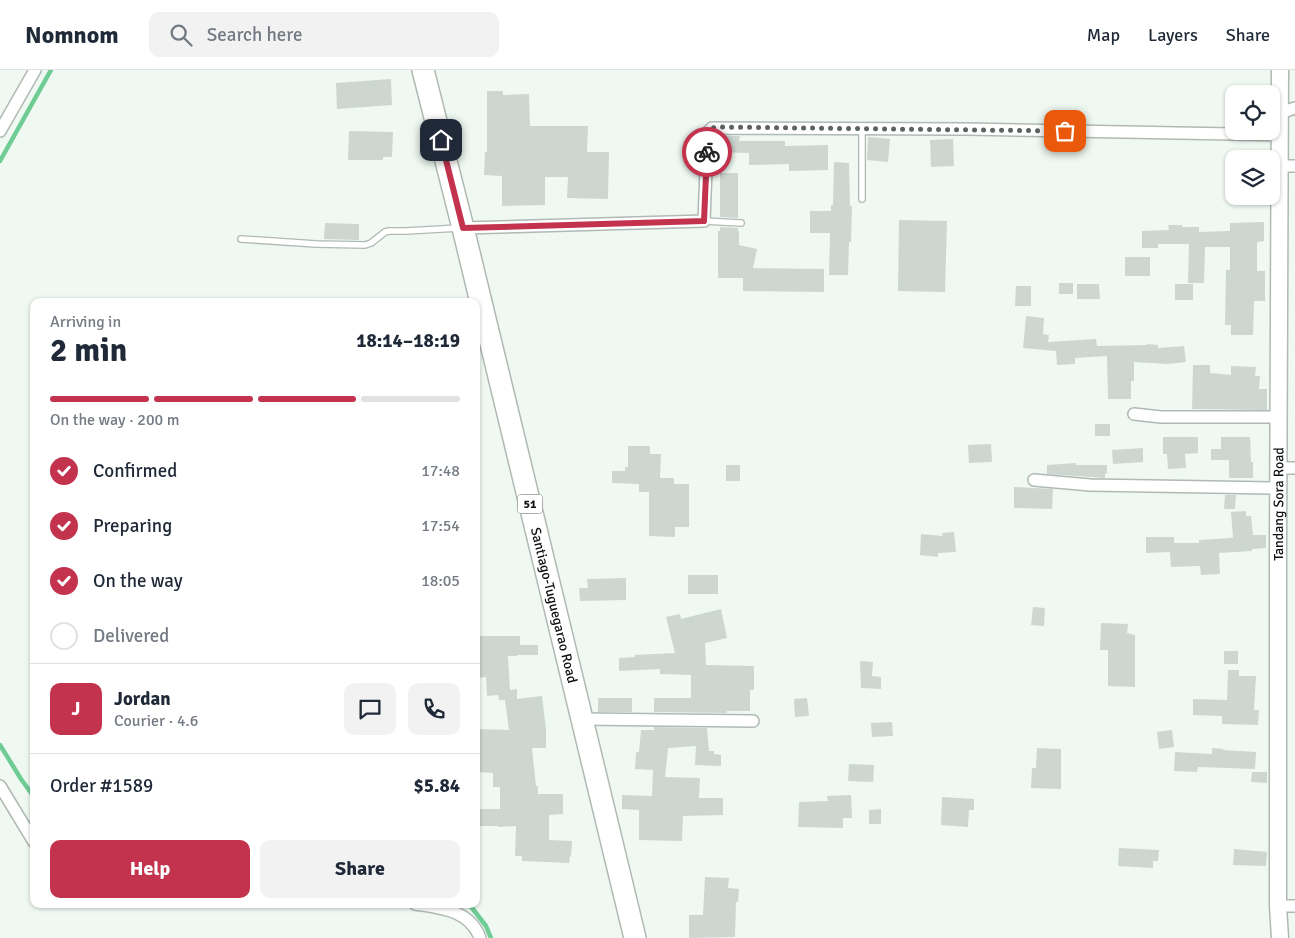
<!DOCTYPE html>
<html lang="en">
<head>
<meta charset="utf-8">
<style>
  :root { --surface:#fff; --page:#f2f2f3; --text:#1f2937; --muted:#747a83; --line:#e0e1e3; --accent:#c3334e }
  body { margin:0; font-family:Signika,sans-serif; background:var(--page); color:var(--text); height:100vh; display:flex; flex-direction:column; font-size:19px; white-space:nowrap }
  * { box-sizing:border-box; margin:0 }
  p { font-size:16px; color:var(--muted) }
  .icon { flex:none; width:28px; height:28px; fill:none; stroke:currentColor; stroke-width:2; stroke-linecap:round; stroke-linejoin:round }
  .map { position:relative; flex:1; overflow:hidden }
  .sheet { position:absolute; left:30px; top:228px; width:450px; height:610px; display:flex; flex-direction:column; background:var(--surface); border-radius:10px; box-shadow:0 1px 4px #0004 }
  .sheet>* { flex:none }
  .controls { position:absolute; left:1225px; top:15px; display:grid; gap:10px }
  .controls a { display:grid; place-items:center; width:55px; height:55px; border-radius:10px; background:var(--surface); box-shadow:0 1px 4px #0004; font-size:25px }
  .pin { position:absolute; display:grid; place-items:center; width:42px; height:42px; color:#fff; margin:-21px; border-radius:10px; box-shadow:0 2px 8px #0006 }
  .courier { position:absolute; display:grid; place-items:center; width:50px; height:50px; margin:-25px; border:4px solid #c3334e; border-radius:50%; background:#fff; color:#222; box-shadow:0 1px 6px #0007 }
  .summary em { font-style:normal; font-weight:700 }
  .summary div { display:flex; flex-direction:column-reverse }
  .summary { display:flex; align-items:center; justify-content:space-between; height:85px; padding:0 20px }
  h1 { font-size:32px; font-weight:700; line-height:38px }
  .bar { display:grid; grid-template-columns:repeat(4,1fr); gap:8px 5px; align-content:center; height:60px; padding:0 20px }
  .bar i { height:6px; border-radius:4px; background:var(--line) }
  .bar .selected { background:var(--accent) }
  .bar p { grid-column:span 4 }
  .line { display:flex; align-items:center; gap:12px; padding:0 20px; border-top:1px solid var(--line) }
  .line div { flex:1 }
  .round { display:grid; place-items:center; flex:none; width:52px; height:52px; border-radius:10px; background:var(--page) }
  ol { padding:0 20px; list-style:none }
  li { display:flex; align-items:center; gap:15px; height:55px }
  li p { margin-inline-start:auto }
  li .icon { padding:5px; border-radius:50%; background:var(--accent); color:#fff; stroke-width:4 }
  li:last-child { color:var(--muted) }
  li i { width:28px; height:28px; border:2px solid var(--line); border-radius:50% }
  .cta { display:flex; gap:10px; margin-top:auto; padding:10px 20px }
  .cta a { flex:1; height:58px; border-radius:10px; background:var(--accent); color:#fff; font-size:20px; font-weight:700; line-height:58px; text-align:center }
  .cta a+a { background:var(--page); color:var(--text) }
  header { display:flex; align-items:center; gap:30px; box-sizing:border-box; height:70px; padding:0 25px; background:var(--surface); border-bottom:1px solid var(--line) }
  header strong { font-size:24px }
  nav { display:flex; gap:28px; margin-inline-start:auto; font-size:18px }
  .search { width:350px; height:45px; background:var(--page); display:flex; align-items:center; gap:12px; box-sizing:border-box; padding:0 18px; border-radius:10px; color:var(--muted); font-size:19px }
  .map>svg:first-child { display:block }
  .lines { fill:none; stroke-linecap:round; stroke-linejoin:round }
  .stream { stroke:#6ecc94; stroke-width:4.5 }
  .building { fill:#cdd6d0 }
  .lane-casing { stroke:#b0b9b3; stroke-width:8 }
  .street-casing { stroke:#b0b9b3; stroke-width:14 }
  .secondary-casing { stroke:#b0b9b3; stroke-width:19 }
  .highway-casing { stroke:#b0b9b3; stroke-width:24 }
  .lane { stroke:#fff; stroke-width:5.5 }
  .street { stroke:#fff; stroke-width:11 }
  .secondary { stroke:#fff; stroke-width:16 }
  .highway { stroke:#fff; stroke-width:21 }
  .done { stroke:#5d635e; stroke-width:5; stroke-dasharray:0 9 }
  .route { stroke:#c3334e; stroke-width:6 }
  .labels { text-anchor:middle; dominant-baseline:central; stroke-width:4; stroke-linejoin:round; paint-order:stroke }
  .shield { fill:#fff; stroke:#565957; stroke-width:1 }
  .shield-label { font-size:12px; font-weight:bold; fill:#0e120f }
  .street-label { font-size:14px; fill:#0e120f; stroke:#fff }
</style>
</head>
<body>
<header>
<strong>Nomnom</strong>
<div class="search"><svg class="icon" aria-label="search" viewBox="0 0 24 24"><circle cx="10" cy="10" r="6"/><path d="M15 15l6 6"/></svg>Search here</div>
<nav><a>Map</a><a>Layers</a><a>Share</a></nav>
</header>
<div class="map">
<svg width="1295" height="868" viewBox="0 0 1295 868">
  <rect width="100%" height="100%" fill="#eff9f2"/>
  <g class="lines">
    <g class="stream">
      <polyline points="0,91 51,0"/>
      <polyline points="0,675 21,709 34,727"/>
      <polyline points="469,834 486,856 491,868"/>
    </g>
  </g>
  <g class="building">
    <polygon points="391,9 392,35 337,39 336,13"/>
    <polygon points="487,21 503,21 503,25 529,24 530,56 588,56 587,82 609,82 608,129 567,128 568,107 545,107 545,135 502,136 502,106 484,105 485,82 487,82"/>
    <polygon points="349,61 393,62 392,87 383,87 383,90 348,90"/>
    <polygon points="719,66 740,66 739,71 785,71 785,76 828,75 828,100 789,101 789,94 749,95 749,83 718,82"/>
    <polygon points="868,67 890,69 888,92 867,90"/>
    <polygon points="953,69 954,96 931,97 930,70"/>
    <polygon points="834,92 849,93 850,136 852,136 851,172 849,172 848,205 829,205 830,163 810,163 810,141 831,141 831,135 833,135"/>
    <polygon points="720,103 738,103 738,148 720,147"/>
    <polygon points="899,150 947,151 945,222 898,221"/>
    <polygon points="1264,152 1264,171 1257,172 1257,201 1265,201 1265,231 1254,231 1253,265 1231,265 1231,255 1225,255 1226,200 1230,200 1230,177 1205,177 1204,213 1188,213 1189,174 1158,174 1158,178 1142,178 1142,161 1169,160 1168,155 1182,155 1182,157 1199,157 1199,162 1230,161 1230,153"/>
    <polygon points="325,153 359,154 359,170 324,169"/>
    <polygon points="720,157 738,158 738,161 739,161 739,175 757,179 753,198 824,199 824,222 743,221 743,208 718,208 718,161 720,161"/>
    <rect x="1125" y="187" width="25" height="19"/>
    <rect x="1059" y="213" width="14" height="11"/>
    <polygon points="1077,214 1099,214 1100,229 1077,229"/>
    <rect x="1175" y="214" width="18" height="16"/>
    <polygon points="1016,216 1031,216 1031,236 1015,236"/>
    <polygon points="1026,246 1044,248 1043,264 1049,265 1048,272 1096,269 1097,276 1147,275 1147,274 1158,275 1158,278 1184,276 1186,292 1167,294 1134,292 1134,311 1131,311 1131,329 1108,329 1107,286 1075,288 1075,294 1057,295 1056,281 1023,278"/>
    <polygon points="1193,295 1210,295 1210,303 1231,305 1231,296 1256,297 1255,306 1260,306 1259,319 1267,319 1267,340 1192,339"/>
    <rect x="1095" y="354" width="15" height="12"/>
    <polygon points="1163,367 1198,367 1198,383 1185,384 1186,398 1168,399 1167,384 1163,384"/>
    <polygon points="1221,367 1250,367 1251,392 1253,392 1253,408 1229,408 1229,390 1211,390 1211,379 1221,379"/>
    <polygon points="991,374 992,392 969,393 968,375"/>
    <polygon points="628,376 650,376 650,384 661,384 660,408 674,408 674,414 689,414 689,457 675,457 675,467 649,466 649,422 639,422 639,414 612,413 612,401 625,401 625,397 628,397"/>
    <polygon points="1143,378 1143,392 1113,394 1112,380"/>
    <polygon points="1076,393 1076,395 1107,395 1107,403 1105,404 1105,408 1047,404 1047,395"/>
    <rect x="726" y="395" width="14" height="16"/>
    <polygon points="1014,417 1053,419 1052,439 1014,438"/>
    <polygon points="1225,425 1236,425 1235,439 1224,439"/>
    <polygon points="1246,441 1246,446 1251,446 1253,465 1266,465 1266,478 1252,479 1252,481 1219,483 1220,504 1201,505 1200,496 1171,497 1170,482 1146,483 1146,467 1174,467 1174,473 1199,473 1199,470 1231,468 1233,467 1231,442"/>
    <polygon points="954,462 956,482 938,483 938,487 920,485 921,464 943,466 942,463"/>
    <rect x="688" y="505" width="30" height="19"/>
    <polygon points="626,508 626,530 580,531 579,518 588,518 587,509"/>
    <polygon points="1033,537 1045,538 1044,556 1031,555"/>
    <polygon points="721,539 727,568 705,573 706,595 754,596 754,620 750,620 750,641 727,641 727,643 654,642 654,628 691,628 691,605 660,604 660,599 619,601 619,588 635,587 635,585 675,583 666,547 680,544 681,549"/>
    <polygon points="1101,553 1128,554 1127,563 1135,565 1135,617 1108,616 1108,580 1100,580"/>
    <polygon points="476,566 520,566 520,575 538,575 538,585 517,585 517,586 508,586 510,620 517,619 517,629 542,626 546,660 546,678 532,678 536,716 538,716 538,724 563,724 563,744 549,745 549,770 572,771 571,786 570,786 569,793 522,791 522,786 515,786 516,756 498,757 498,756 476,756 476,739 500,739 500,717 493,717 493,703 476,702 476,659 509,660 505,630 499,630 498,625 487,626 486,607 476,608"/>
    <rect x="1224" y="581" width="14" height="13"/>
    <polygon points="860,591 873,592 872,606 881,607 881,619 861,618"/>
    <polygon points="1228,600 1239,600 1239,606 1256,606 1254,640 1259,640 1258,655 1222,654 1222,646 1193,645 1193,629 1227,630"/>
    <rect x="598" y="628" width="34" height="14"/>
    <polygon points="807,628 809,646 795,647 794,629"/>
    <polygon points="892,652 893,666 872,667 871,653"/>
    <polygon points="654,657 707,658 709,681 714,681 714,684 721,685 721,696 695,695 696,676 668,678 665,707 700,708 699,728 723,728 723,745 683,746 682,771 639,770 639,740 622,739 622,725 652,726 653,700 635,699 636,682 639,682 641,660 654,660"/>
    <polygon points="1172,660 1174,677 1159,679 1157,662"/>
    <polygon points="1037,678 1061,679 1061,719 1031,718 1032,698 1036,698"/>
    <polygon points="1212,678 1223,679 1223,680 1256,682 1255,699 1198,697 1197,702 1174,701 1175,682 1212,684"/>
    <polygon points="849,694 874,695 873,712 848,711"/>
    <polygon points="1252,702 1267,702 1267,713 1251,712"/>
    <polygon points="851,725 852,748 843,748 843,758 798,757 799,732 828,731 827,726"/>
    <polygon points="942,727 974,729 974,740 969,740 968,757 941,755"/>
    <polygon points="881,739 881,754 869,754 869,740"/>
    <polygon points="1119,778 1159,780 1158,791 1153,791 1153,798 1118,796"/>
    <polygon points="1234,779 1267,782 1266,796 1233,795"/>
    <polygon points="705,807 729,808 728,818 739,819 738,832 736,832 735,867 689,868 689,845 703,845"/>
  </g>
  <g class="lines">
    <g class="lane-casing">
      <g id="lane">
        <polyline points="862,129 862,59"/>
        <polyline points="704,151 741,153"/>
        <polyline points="241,169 316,174 365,175 371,173 385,162 389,161 406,161 459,158"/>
      </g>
    </g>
    <g class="street-casing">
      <g id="street">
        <polyline points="1280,43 1295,38"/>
        <polyline points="0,61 35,0"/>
        <polyline points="1280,96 1295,96"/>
        <polyline points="463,158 704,151 707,73 709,61 712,58 967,59 1279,65"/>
        <polyline points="1134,344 1161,347 1278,347"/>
        <polyline points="1278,398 1295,398"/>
        <polyline points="1034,410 1090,415 1278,418"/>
        <polyline points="582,649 753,651"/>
        <polyline points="0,716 34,772"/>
        <path d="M415,834C441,838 470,840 480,868"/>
        <polyline points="1278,836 1295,836"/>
      </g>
    </g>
    <g class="secondary-casing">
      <g id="secondary">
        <path id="s1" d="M1280,868L1278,836V482L1280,0"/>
      </g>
    </g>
    <g class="highway-casing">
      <g id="highway">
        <path id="s2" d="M423,0L463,158L635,868"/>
      </g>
    </g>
    <use href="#lane" class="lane"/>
    <use href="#street" class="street"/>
    <use href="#secondary" class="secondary"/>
    <use href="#highway" class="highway"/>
  </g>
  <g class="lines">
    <polyline class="done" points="707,82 709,61 712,58 717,57 1065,61"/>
    <polyline class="route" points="441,70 463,158 704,151 707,82"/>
  </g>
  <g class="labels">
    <rect class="shield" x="517.5" y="424.5" width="25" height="19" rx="4"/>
    <g class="shield-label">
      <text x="530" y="434">51</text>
    </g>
    <g class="street-label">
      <text stroke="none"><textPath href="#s1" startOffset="434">Tandang Sora Road</textPath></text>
      <text stroke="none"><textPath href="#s2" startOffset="551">Santiago-Tuguegarao Road</textPath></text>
    </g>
  </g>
</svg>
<div class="controls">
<a><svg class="icon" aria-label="locate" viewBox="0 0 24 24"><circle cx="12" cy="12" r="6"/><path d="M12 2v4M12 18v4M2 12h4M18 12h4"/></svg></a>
<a><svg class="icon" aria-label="layers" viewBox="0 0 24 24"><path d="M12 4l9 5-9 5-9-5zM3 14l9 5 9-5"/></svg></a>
</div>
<div class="pin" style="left:1065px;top:61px;background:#ea580c"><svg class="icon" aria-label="bag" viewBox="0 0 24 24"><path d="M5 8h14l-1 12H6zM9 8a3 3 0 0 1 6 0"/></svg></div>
<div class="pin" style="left:441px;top:70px;background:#1f2937"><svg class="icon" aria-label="home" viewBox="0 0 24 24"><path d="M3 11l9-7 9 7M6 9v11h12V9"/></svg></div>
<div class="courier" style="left:707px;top:82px"><svg class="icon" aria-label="bike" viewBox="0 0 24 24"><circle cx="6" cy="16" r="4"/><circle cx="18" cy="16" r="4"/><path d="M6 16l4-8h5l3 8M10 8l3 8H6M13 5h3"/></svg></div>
<section class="sheet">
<div class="summary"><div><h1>2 min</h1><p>Arriving in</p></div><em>18:14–18:19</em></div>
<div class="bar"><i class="selected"></i><i class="selected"></i><i class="selected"></i><i></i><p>On the way · 200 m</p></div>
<ol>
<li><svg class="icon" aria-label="check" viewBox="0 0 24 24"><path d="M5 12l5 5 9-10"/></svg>Confirmed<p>17:48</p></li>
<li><svg class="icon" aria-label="check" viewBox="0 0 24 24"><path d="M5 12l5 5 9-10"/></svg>Preparing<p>17:54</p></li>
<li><svg class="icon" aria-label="check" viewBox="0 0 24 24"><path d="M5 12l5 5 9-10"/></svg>On the way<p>18:05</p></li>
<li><i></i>Delivered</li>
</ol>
<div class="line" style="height:90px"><b class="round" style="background:var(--accent);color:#fff">J</b><div><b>Jordan</b><p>Courier · 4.6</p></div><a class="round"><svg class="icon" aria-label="chat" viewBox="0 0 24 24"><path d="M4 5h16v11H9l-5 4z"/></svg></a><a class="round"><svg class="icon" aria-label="phone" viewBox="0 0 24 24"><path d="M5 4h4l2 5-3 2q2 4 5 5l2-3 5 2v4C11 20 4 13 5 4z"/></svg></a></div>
<div class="line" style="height:65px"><div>Order #1589</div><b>$5.84</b></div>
<div class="cta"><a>Help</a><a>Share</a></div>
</section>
</div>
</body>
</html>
